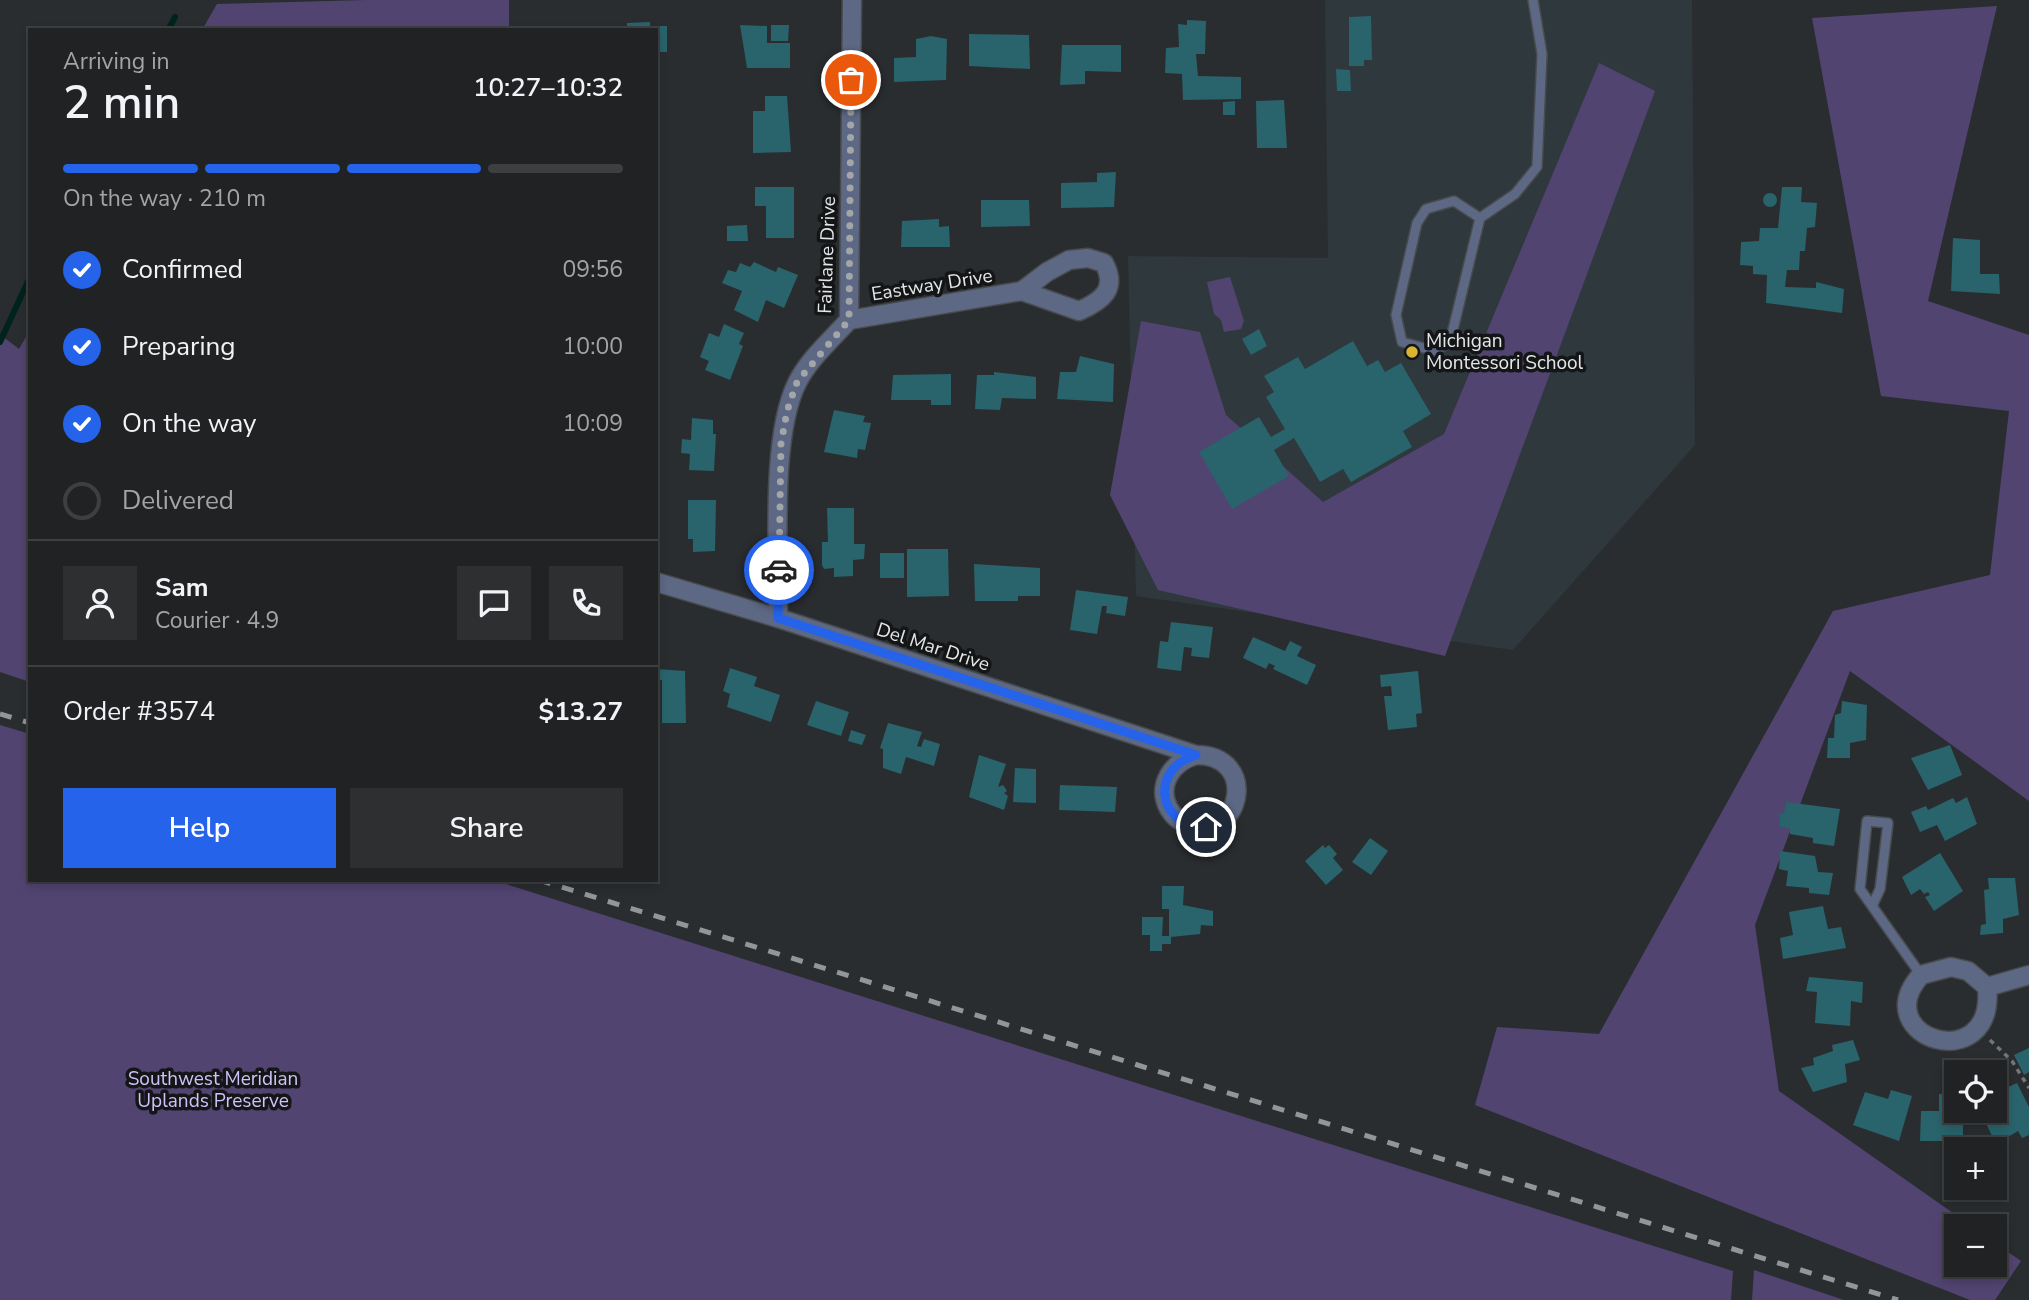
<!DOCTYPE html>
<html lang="en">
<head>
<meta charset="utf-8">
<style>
  :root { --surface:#202224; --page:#2d2f31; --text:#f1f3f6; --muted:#a2a4a6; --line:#3d3f41; --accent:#2563eb }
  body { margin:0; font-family:"Nunito Sans",sans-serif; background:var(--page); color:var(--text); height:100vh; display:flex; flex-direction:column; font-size:26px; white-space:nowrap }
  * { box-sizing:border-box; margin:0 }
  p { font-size:23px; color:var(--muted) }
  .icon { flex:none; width:38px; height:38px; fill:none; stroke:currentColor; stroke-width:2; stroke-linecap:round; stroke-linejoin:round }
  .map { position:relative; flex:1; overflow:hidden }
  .drawer { position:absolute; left:28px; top:28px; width:630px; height:854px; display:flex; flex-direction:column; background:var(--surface); border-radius:0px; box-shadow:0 4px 10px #0003,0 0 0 2px var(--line) }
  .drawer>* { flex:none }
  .controls { position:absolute; left:1944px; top:1060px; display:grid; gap:14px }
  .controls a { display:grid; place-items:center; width:63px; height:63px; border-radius:0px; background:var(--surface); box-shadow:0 4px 10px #0003,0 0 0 2px var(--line); font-size:35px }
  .pin { position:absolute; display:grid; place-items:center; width:60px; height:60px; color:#fff; margin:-30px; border:4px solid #fff; border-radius:50%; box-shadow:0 2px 7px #0007 }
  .courier { position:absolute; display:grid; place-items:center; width:70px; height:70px; margin:-35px; border:5px solid #2563eb; border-radius:50%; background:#fff; color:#222; box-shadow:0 2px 9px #0007 }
  .head em { font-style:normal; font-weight:600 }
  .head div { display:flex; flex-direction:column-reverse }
  .head { display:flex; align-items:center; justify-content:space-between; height:119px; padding:0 35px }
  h1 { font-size:46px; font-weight:600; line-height:52px }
  .bar { display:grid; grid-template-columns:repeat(4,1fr); gap:10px 7px; align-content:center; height:84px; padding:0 35px }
  .bar i { height:9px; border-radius:5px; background:var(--line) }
  .bar .active { background:var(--accent) }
  .bar p { grid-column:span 4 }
  .line { display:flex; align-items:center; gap:18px; padding:0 35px; border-top:2px solid var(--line) }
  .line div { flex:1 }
  .round { display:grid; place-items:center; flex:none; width:74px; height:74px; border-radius:0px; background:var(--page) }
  ol { padding:0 35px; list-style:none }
  li { display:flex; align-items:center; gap:21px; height:77px }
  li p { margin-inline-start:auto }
  li .icon { padding:7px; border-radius:50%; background:var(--accent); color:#fff; stroke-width:4 }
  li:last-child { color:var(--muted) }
  li i { width:38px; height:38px; border:4px solid var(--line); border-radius:50% }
  .button { display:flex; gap:14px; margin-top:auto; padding:14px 35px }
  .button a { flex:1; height:80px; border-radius:0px; background:var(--accent); color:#fff; font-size:28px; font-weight:600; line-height:80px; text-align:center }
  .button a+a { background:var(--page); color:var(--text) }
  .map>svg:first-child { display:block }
  .built { fill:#2f383d }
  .green { fill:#514471 }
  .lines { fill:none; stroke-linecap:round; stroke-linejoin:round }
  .stream { stroke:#01231d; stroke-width:6 }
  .building { fill:#29636b }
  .lane-casing { stroke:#484b4d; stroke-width:12 }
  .street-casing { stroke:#484b4d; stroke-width:21 }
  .path { stroke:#737679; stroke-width:3.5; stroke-dasharray:5 5; stroke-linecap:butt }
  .lane { stroke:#5d6884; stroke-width:9 }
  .street { stroke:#5d6884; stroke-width:18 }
  .rail { stroke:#939698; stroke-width:5; stroke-dasharray:12 12; stroke-linecap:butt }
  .done { stroke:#a3a6a8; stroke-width:7; stroke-dasharray:0 12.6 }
  .route { stroke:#2563eb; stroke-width:9 }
  .poi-dot { fill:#dbb333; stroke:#141516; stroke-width:2.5 }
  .labels { text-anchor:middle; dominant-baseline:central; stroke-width:7; stroke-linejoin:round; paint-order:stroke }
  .street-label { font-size:19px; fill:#e4e7e8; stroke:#141516 }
  .poi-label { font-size:19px; fill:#e4e7e8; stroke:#141516; text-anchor:start }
  .park-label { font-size:19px; fill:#cfc1f9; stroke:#141516 }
</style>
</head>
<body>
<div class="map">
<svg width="2029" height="1300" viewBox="0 0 2029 1300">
  <rect width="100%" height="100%" fill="#2a2d30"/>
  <polygon class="built" points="1325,0 1692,0 1695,445 1513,650 1136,596 1128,256 1328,258"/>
  <g class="green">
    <polygon points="366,0 509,0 509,30 202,30 217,4"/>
    <polygon points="1997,6 1928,301 2029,335 2029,801 1850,671 1755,925 1779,1091 1973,1227 1956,1227 1956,1265 1995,1265 1995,1243 2021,1261 1995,1300 1970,1300 1475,1105 1497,1027 1599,1034 1833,611 1990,575 2009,411 1881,396 1812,18"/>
    <polygon points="1599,63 1655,91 1445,656 1158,590 1110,495 1141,321 1200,332 1226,415 1323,502 1444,434"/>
    <polygon points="1230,277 1244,321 1241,329 1224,332 1221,320 1214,314 1207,282"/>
    <polygon points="30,330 30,682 0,672 0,340 2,336 19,349"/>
    <polygon points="0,725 30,734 30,880 493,880 1733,1271 1731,1300 0,1300"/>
    <polygon points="1754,1270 1844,1300 1752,1300"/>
  </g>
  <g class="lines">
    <g class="stream">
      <polyline points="168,30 175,17"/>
      <polyline points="0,342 30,277"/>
    </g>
  </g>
  <g class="building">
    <polygon points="1371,16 1372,60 1364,60 1364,66 1349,66 1349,17"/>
    <polygon points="1187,20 1206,21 1205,54 1196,54 1198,76 1241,77 1241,99 1183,100 1182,74 1165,73 1166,48 1179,47 1178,24 1187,25"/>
    <polygon points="650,22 650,26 667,26 667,52 656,52 656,30 627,30 627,23"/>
    <polygon points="740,25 767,26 767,43 790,43 790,68 747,68"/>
    <polygon points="771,25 789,25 788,41 771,41"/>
    <polygon points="969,34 1029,35 1030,69 969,66"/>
    <polygon points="931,36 947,39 946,80 894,82 894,58 916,57 916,39"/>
    <polygon points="1062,45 1121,45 1121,72 1085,71 1085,84 1060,85"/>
    <polygon points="1336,69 1350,70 1351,91 1337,91"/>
    <polygon points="765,96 787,96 791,152 753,153 753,111 765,111"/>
    <polygon points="1284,100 1287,148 1257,148 1256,101"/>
    <polygon points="1235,101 1235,115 1223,115 1223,102"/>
    <polygon points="1116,172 1114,207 1061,208 1061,183 1097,182 1097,173"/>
    <polygon points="755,187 794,187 794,238 766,238 766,206 755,206"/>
    <polygon points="1782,187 1802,187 1801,202 1817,203 1815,227 1807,228 1805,251 1800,251 1799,270 1787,270 1785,287 1816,288 1816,282 1844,289 1842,313 1766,303 1767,275 1753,274 1753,266 1740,265 1741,242 1759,241 1760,228 1778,228"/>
    <circle cx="1770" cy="200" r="7"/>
    <polygon points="981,200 1029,200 1030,226 981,227"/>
    <polygon points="939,219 939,227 949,226 950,247 901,247 902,221"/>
    <polygon points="747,225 748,241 727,241 727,226"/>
    <polygon points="1953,238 1980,240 1980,274 1999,274 2000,294 1951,291"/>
    <polygon points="754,262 776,272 778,267 798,275 784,308 766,300 758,322 734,310 742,291 722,283 728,270 736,272 740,263 750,267"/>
    <polygon points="724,324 744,333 739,344 743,346 730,380 705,370 709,361 700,357 709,333 719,337"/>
    <polygon points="1259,329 1267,346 1251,355 1242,339"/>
    <polygon points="1353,341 1367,366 1378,360 1385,372 1401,363 1431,414 1403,431 1412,447 1351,482 1343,469 1320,482 1294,438 1274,450 1289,476 1232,509 1199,452 1259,417 1271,437 1285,429 1266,397 1274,392 1264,376 1298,357 1305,369"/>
    <polygon points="1080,356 1114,364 1113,402 1057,399 1060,372 1076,372"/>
    <polygon points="994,372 1036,377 1036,399 1002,398 1000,410 975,409 977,375 994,375"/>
    <polygon points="951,374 951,405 931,405 931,400 891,400 893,375"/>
    <polygon points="834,410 865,416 863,422 871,423 865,450 858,449 857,458 824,452"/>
    <polygon points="692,418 713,420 713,434 716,434 714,471 689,470 690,454 681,453 682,439 691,440"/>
    <polygon points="688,500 716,500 715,551 693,552 693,539 688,539"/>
    <polygon points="827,508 854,508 854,544 865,544 864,559 853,560 853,576 834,577 834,568 824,569 822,565 822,542 828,542"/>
    <polygon points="907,549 948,549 949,596 907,597"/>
    <rect x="880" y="553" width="24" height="25"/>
    <polygon points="974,564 1040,568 1040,596 1018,596 1018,601 975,601"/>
    <polygon points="1076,590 1128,597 1125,616 1106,613 1107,606 1102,606 1097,634 1070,630"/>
    <polygon points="1171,622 1213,627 1209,658 1191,656 1192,648 1184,647 1181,671 1157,668 1160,641 1168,642"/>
    <polygon points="1253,637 1285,651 1290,641 1302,647 1297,656 1316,665 1307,685 1273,669 1275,666 1269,663 1266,669 1243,658"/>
    <polygon points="730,668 757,677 754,686 780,695 771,722 727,707 730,694 723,691"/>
    <polygon points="656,669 685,671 686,723 662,723 662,680 656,680"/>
    <polygon points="1418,671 1422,713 1416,714 1417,727 1388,730 1384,696 1392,696 1391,686 1381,687 1380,675"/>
    <polygon points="816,701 849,712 841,736 807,725"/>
    <polygon points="1842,701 1867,705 1866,740 1850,743 1850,758 1827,758 1828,738 1834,738 1835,715 1841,713"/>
    <polygon points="888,723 922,732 917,746 921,747 924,739 940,744 934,766 906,757 901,774 883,768 883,749 880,748"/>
    <polygon points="851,730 866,735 862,745 848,741"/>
    <polygon points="1950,745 1962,775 1928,790 1911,758"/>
    <polygon points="979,755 1006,764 998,787 1003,785 1007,791 1004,793 1008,796 1004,810 969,797"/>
    <polygon points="1015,768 1036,769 1036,803 1013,802"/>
    <polygon points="1060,785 1117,787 1115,812 1059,810"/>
    <polygon points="1967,797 1977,824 1945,841 1937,825 1920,832 1911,812 1926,806 1928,810 1953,798 1956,803"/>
    <polygon points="1786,802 1840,809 1834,846 1813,843 1813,838 1790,834 1790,828 1780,827 1780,814 1784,814"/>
    <polygon points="1370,838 1388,851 1371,875 1352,862"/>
    <polygon points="1323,845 1325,848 1329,845 1337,854 1333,858 1343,870 1326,885 1305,861"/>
    <polygon points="1780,851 1815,856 1818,872 1833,873 1829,895 1809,893 1809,888 1786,886 1788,871 1779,869"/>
    <polygon points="1940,853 1963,891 1934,911 1925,897 1930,895 1928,892 1924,894 1920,889 1911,895 1902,877"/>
    <polygon points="1988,878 2015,878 2019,915 2003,919 2003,933 1980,935 1981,925 1986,924 1984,890 1989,889"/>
    <polygon points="1162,886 1184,886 1183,905 1213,911 1213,926 1201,925 1200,934 1171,937 1171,944 1162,944 1162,951 1150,951 1150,935 1142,935 1142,917 1163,917 1162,936 1169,936 1169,909 1162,909"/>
    <polygon points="1823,906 1828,929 1841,927 1846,948 1783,959 1780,938 1793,935 1789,912"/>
    <polygon points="1809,977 1863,982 1862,1003 1851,1001 1850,1026 1815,1023 1817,992 1806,991"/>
    <polygon points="1853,1040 1860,1060 1845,1064 1847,1082 1813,1092 1801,1068 1814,1065 1813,1058 1833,1051 1832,1045"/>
    <polygon points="2029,1048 2029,1072 2024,1075 2014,1055"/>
    <polygon points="2017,1083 2029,1107 2029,1135 2022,1138 2018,1131 1996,1144 1980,1111 1995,1111 1995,1103 2000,1100 1997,1092"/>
    <polygon points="1891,1090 1912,1096 1899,1141 1853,1125 1865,1092 1888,1099"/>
    <polygon points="1939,1094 1956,1095 1956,1111 1963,1111 1963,1141 1920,1141 1921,1111 1939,1111"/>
  </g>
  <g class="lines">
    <g class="lane-casing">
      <g id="lane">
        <polyline points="1480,218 1454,201 1426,209 1417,223 1396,315 1402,342 1435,351 1450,342 1480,218 1515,194 1537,167 1542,54 1533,0"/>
        <polyline points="1873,904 1880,889 1888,823 1867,821 1860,889 1921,975"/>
      </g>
    </g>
    <g class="street-casing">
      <g id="street">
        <path d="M849,320L1022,291L1047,272L1069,260L1088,258L1104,263C1118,289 1102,301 1079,311L1022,291"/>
        <path d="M656,582L778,618L1196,755C1259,755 1242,841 1190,825C1181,823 1174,817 1169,809C1156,785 1172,762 1196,755"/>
        <path d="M778,618C779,555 770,437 797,383C809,359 831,340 849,320L852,0"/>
        <path d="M1951,967L1968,971L1987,987C1996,1079 1865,1038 1921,975Z"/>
        <polyline points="1987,987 2029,975"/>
      </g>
    </g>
    <polyline class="path" points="1990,1040 2012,1061 2029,1088"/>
    <use href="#lane" class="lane"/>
    <use href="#street" class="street"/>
    <g class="rail">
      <polyline points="0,714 30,723"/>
      <polyline points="539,880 1898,1300"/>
    </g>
  </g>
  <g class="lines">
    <polyline class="done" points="779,570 781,444 787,411 797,382 849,320 851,80"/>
    <path class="route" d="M779,570L778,618L1196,755C1149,769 1157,827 1206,827"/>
  </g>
  <circle class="poi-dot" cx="1412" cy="352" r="7"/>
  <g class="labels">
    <g class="street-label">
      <text transform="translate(827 255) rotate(-88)">Fairlane Drive</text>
      <text transform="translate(932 285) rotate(-9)">Eastway Drive</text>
      <text transform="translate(933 647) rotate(18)">Del Mar Drive</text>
    </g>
    <g class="poi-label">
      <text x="1426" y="341">Michigan<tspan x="1426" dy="22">Montessori School</tspan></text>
    </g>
    <g class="park-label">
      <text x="213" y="1079">Southwest Meridian<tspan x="213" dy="22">Uplands Preserve</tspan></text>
    </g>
  </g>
</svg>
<div class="controls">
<a><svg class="icon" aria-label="locate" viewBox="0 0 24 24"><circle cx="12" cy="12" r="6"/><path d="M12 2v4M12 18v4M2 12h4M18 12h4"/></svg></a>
<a>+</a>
<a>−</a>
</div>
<div class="pin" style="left:851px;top:80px;background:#ea580c"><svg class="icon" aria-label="bag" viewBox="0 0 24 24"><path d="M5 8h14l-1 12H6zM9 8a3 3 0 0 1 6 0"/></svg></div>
<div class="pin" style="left:1206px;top:827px;background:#1f2937"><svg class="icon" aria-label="home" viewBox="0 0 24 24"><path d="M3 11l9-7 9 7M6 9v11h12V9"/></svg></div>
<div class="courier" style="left:779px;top:570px"><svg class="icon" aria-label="car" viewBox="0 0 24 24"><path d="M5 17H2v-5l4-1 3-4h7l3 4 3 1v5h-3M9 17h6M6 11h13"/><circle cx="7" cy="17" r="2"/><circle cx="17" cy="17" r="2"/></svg></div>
<section class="drawer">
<div class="head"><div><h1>2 min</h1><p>Arriving in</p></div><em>10:27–10:32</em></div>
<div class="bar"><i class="active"></i><i class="active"></i><i class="active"></i><i></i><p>On the way · 210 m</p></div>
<ol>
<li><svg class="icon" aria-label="check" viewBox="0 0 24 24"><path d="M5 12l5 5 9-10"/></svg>Confirmed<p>09:56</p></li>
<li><svg class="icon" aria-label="check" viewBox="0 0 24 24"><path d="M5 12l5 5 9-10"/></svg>Preparing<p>10:00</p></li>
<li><svg class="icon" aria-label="check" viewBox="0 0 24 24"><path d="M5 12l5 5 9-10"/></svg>On the way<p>10:09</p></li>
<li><i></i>Delivered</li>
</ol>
<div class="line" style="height:126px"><a class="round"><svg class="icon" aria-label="person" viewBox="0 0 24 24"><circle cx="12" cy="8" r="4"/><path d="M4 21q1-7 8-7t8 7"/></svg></a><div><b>Sam</b><p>Courier · 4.9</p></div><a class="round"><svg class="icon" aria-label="chat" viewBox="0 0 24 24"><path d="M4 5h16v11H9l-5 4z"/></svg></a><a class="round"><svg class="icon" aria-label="phone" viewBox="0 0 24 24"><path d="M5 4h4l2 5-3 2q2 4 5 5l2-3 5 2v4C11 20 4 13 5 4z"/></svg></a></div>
<div class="line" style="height:91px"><div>Order #3574</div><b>$13.27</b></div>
<div class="button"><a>Help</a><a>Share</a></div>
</section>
</div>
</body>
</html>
